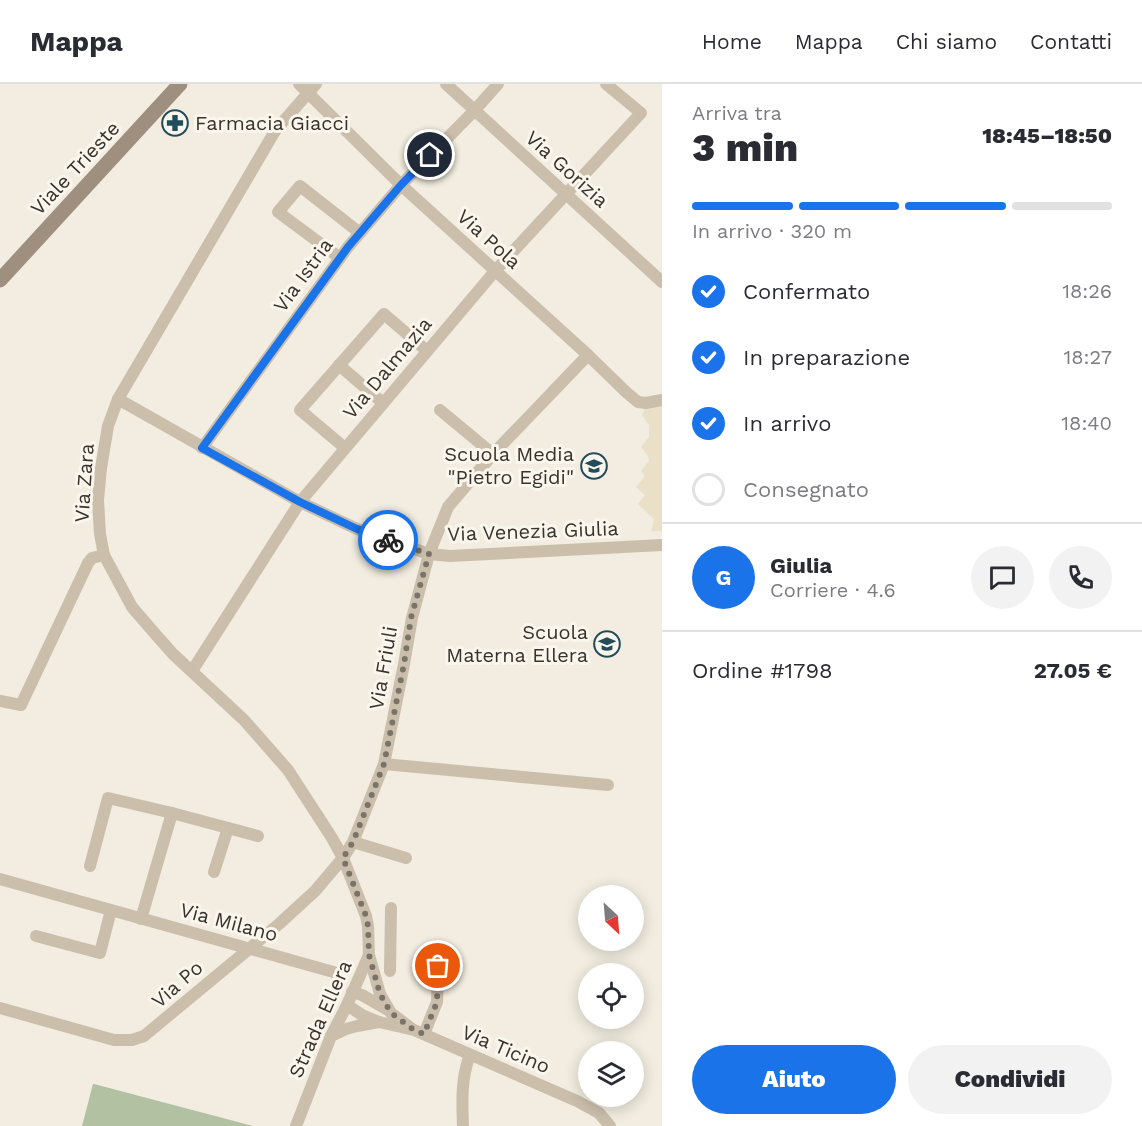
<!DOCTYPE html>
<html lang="it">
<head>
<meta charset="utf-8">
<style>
  :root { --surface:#fff; --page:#f2f2f3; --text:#2b2b33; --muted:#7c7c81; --line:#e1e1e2; --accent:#1a73e8 }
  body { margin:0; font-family:"Work Sans",sans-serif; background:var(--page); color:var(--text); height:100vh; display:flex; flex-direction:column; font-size:22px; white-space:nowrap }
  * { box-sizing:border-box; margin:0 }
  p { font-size:20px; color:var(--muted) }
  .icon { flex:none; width:33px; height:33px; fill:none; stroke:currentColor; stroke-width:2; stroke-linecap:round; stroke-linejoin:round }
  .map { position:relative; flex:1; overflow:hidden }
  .drawer { display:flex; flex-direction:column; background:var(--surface); width:480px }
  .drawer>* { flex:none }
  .needle { width:39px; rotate:154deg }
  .fabs { position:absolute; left:578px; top:801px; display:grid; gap:12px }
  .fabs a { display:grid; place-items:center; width:66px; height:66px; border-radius:50%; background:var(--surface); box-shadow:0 3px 15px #0003; font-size:30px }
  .pin { position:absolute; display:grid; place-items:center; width:51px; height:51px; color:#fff; margin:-26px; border:3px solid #fff; border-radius:50%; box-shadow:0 2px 6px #0007 }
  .courier { position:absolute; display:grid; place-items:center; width:60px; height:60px; margin:-30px; border:4px solid #1a73e8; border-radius:50%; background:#fff; color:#222; box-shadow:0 2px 8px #0007 }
  .headline em { font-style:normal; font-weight:800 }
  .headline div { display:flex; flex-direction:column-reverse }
  .headline { display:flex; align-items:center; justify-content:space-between; height:102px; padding:0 30px }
  h1 { font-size:39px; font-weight:800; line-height:45px }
  .bar { display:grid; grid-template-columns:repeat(4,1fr); gap:9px 6px; align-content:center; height:72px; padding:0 30px }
  .bar i { height:8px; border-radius:4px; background:var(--line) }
  .bar .active { background:var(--accent) }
  .bar p { grid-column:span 4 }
  .line { display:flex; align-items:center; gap:15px; padding:0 30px; border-top:2px solid var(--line) }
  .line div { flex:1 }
  .round { display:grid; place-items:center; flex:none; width:63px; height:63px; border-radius:32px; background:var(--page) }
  ol { padding:0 30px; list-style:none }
  li { display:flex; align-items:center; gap:18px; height:66px }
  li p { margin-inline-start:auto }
  li .icon { padding:6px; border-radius:50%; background:var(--accent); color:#fff; stroke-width:4 }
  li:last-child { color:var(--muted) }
  li i { width:33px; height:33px; border:3px solid var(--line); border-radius:50% }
  .primary-button { display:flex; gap:12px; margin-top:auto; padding:12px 30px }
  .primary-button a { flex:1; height:69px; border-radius:36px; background:var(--accent); color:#fff; font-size:24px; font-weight:800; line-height:69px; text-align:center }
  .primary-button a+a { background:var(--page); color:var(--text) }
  header { display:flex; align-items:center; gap:36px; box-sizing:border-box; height:84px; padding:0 30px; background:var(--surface); border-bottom:2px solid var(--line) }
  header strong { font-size:28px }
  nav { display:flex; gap:33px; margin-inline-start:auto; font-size:21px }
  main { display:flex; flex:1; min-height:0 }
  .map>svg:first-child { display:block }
  .green { fill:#b1c1a1 }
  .plaza { fill:#eae0c8 }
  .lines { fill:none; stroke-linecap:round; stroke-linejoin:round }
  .street { stroke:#cbbfac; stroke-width:12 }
  .secondary { stroke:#9e8f7e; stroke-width:15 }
  .done { stroke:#7a736a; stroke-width:6; stroke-dasharray:0 10.8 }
  .route { stroke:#1a73e8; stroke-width:8 }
  .labels { text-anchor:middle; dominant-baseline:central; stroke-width:6; stroke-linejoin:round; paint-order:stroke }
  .poi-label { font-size:20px; fill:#39322b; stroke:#faf6ed; text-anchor:end }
  .street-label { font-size:20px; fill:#39322b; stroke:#faf6ed }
</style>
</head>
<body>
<header>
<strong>Mappa</strong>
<nav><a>Home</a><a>Mappa</a><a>Chi siamo</a><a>Contatti</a></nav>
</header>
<main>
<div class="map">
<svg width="662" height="1042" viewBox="0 0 662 1042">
  <rect width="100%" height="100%" fill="#f2ede0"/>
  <polygon class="green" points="93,1000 94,1000 253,1042 82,1042"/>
  <polygon class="plaza" points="662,319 662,447 651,447 654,435 638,420 645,411 636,403 645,392 641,387 649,377 648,372 641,363 649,353 649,341 642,331 645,324"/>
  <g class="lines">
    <g class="street">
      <polyline points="299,0 401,101 588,271 626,308 638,318 646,319 662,316"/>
      <polyline points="446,0 662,198"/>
      <polyline points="340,174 278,128 300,102 360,149"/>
      <polyline points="339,281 383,319"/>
      <polyline points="118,315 300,418 357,445 429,470 450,472 662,461"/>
      <polyline points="440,326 493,370"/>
      <polyline points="202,364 348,163 401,101 474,27 498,0"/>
      <polyline points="345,364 300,326 384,230 427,267"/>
      <polyline points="192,587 300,418 495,187 641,29 606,0"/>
      <polyline points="0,617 21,621 88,479 92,474 104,471"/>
      <polyline points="384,680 608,701"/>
      <polyline points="353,758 406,774"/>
      <polyline points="90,782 108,714 172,729"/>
      <polyline points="214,788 228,744"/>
      <polyline points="0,795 337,889"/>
      <polyline points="141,835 172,729 258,752"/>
      <polyline points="36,852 100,869 111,826"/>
      <polyline points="369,871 380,910 391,929 411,944"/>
      <polyline points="390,887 391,824"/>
      <polyline points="352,908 362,911 388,926"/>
      <polyline points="347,921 362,931 379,938"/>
      <polyline points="0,924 114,956 132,956 144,952 279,840 315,807 343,774 353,758 384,680 404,580 412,534 429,470 448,423 493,370 588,271"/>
      <polyline points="424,950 437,918 438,882"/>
      <polyline points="331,952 346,945 357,942 379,938 414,946 577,1017 599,1029 610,1042"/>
      <polyline points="296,1042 331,952 347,921 369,871 368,842 366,832 343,774 332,754 288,686 244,636 173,570 157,552 132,523 104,471 100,450 98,416 101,384 108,342 118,315 275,47 316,0"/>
      <path d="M463,1042C462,1017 461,994 470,971"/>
    </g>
    <polyline class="secondary" points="0,196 180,0"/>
  </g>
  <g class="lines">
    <polyline class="done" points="388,456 429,470 411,534 404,580 384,680 353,758 343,774 366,832 368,842 369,871 380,910 391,929 414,946 424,950 437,918 438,882"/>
    <polyline class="route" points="388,456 357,445 300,418 202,364 348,163 401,101 430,71"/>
  </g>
  <defs>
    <g id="pharmacy-ring" transform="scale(1.35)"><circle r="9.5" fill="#faf6ed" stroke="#224c59" stroke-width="1.5"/><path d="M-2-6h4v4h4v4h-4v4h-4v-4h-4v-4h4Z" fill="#224c59"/></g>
    <g id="school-ring" transform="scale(1.35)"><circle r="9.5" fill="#faf6ed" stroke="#224c59" stroke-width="1.5"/><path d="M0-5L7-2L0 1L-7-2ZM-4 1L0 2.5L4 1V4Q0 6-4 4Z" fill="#224c59"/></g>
  </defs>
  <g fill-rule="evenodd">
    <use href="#pharmacy-ring" x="175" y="39"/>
    <use href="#school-ring" x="594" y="382"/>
    <use href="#school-ring" x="607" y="560"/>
  </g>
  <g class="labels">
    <g class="poi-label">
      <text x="195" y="39" text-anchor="start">Farmacia Giacci</text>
      <text x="574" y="370">Scuola Media<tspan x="574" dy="23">"Pietro Egidi"</tspan></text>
      <text x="588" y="548">Scuola<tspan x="588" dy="23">Materna Ellera</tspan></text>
    </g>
    <g class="street-label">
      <text transform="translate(75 84) rotate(-47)">Viale Trieste</text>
      <text transform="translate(567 85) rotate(42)">Via Gorizia</text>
      <text transform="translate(489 155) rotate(42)">Via Pola</text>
      <text transform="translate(303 191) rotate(-54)">Via Istria</text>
      <text transform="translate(387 284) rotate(-50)">Via Dalmazia</text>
      <text transform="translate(84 399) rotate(-86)">Via Zara</text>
      <text transform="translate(533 447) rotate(-2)">Via Venezia Giulia</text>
      <text transform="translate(383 584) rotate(-80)">Via Friuli</text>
      <text transform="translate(229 838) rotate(15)">Via Milano</text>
      <text transform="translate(177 900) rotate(-41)">Via Po</text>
      <text transform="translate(320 935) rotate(-66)">Strada Ellera</text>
      <text transform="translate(506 965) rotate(23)">Via Ticino</text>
    </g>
  </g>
</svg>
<div class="fabs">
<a><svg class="needle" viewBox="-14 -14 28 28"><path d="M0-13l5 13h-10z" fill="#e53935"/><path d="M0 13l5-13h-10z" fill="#7c7c81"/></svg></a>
<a><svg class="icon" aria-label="locate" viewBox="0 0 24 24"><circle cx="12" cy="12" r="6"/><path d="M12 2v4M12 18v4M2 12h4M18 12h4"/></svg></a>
<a><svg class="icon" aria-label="layers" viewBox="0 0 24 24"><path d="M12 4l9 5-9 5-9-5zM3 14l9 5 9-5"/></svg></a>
</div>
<div class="pin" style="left:438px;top:882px;background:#ea580c"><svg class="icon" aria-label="bag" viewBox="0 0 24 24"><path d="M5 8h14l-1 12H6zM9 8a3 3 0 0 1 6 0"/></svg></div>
<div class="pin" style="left:430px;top:71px;background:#1f2937"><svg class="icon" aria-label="home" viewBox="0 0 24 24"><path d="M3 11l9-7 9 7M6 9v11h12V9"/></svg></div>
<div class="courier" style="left:388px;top:456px"><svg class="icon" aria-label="bike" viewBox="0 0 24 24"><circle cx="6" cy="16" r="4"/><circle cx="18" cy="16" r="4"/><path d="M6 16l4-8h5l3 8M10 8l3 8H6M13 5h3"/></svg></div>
</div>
<section class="drawer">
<div class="headline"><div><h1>3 min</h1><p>Arriva tra</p></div><em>18:45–18:50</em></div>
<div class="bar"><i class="active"></i><i class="active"></i><i class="active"></i><i></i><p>In arrivo · 320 m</p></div>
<ol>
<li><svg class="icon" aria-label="check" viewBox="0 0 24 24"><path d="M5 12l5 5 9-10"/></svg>Confermato<p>18:26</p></li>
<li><svg class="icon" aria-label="check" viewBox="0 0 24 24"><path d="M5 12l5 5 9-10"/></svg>In preparazione<p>18:27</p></li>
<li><svg class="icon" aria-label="check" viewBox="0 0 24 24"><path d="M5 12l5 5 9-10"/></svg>In arrivo<p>18:40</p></li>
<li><i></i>Consegnato</li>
</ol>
<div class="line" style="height:108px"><b class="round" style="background:var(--accent);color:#fff">G</b><div><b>Giulia</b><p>Corriere · 4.6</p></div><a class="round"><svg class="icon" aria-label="chat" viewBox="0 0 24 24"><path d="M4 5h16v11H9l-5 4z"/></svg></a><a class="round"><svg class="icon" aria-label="phone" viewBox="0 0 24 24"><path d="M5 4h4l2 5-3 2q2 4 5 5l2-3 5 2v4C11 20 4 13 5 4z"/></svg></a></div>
<div class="line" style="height:78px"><div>Ordine #1798</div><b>27.05 €</b></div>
<div class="primary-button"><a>Aiuto</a><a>Condividi</a></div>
</section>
</main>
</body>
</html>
